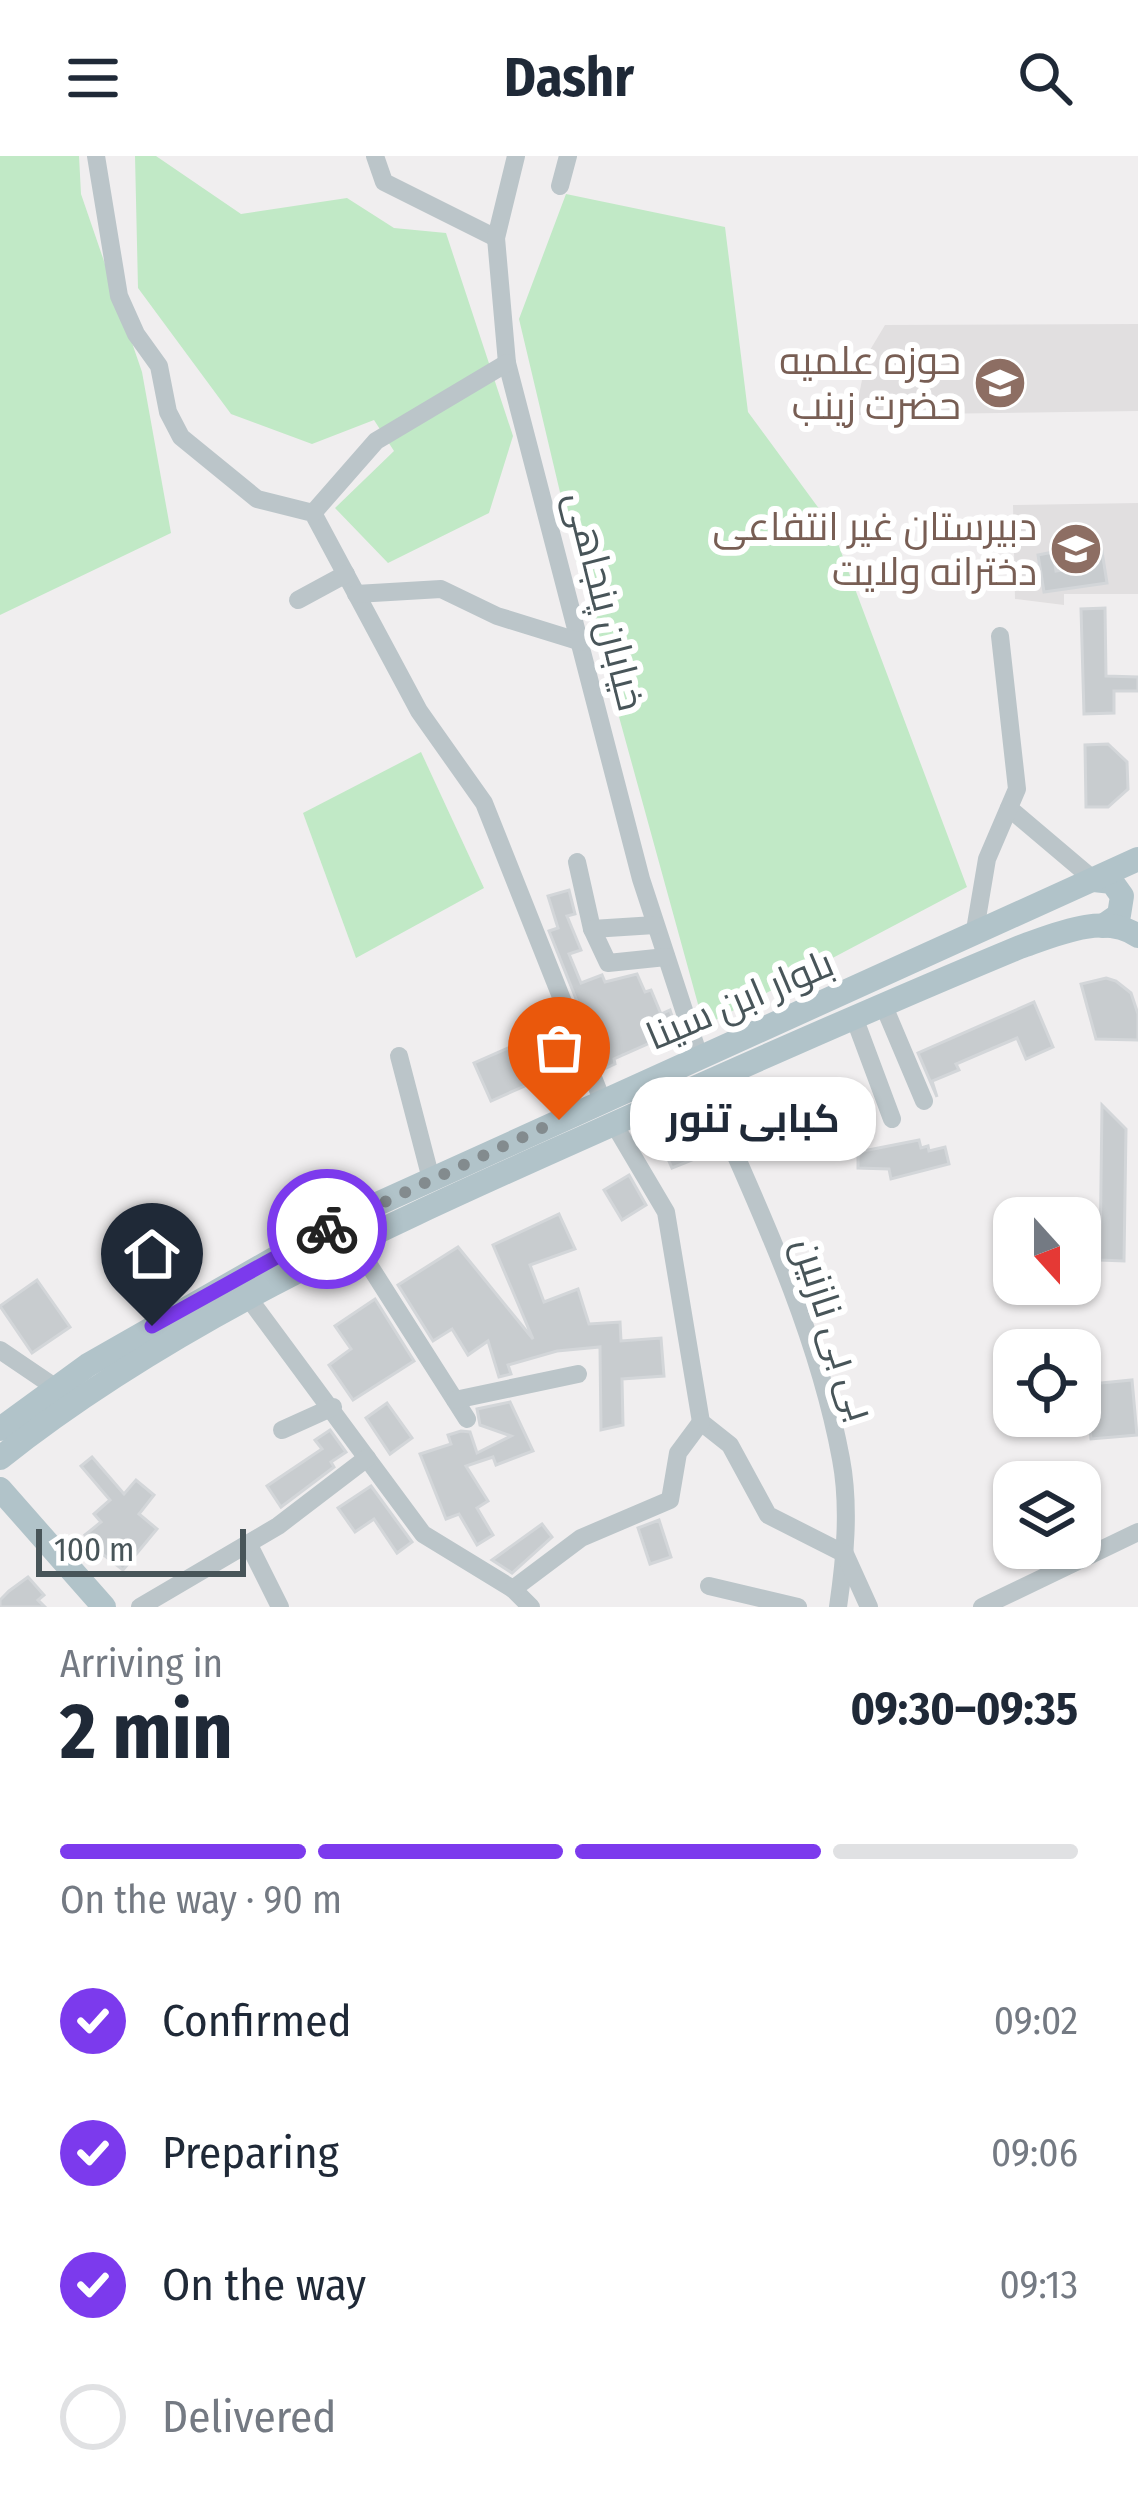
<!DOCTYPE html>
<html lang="en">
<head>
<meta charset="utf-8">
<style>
  :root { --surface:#fff; --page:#f2f2f3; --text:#1f2937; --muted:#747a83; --line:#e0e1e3; --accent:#7c3aed }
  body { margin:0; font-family:"Fira Sans Condensed",Cairo,sans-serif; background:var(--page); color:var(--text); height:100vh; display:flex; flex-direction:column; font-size:45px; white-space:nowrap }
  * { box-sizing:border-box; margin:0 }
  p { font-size:39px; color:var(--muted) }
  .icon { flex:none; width:66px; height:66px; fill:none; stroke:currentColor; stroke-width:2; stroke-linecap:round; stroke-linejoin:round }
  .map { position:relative; height:1451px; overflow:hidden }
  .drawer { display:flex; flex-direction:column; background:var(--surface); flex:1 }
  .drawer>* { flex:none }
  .needle { width:78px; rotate:159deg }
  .tools { position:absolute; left:993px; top:1041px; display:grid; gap:24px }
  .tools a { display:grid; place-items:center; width:108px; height:108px; border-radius:24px; background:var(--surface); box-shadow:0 3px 9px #0004; font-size:60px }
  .scale { position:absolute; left:36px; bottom:30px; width:210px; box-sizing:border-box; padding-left:12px; border:6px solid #485559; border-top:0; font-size:33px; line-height:42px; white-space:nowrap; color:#485559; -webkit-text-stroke:9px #fff; paint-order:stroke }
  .pin { position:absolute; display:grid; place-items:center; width:102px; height:102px; color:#fff; margin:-123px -51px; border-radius:50% 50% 50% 0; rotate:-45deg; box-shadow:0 0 12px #0007 }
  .pin .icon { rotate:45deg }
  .courier { position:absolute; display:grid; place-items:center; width:120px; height:120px; margin:-60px; border:9px solid #7c3aed; border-radius:50%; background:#fff; color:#222; box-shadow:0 3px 15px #0007 }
  .bubble { position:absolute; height:84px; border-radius:36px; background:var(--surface); box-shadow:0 3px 9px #0004; font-size:39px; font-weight:700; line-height:84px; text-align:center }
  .overview em { font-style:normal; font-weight:700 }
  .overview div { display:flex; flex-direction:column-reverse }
  .overview { display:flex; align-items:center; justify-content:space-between; height:204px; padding:0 60px }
  h1 { font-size:78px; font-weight:700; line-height:90px }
  .bar { display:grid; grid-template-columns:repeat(4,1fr); gap:18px 12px; align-content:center; height:144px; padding:0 60px }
  .bar i { height:15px; border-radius:9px; background:var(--line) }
  .bar .on { background:var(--accent) }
  .bar p { grid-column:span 4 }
  ol { padding:0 60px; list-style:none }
  li { display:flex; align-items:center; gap:36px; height:132px }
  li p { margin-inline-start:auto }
  li .icon { padding:12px; border-radius:50%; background:var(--accent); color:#fff; stroke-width:4 }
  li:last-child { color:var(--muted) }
  li i { width:66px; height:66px; border:6px solid var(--line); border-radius:50% }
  header { display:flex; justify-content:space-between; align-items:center; height:156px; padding:0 60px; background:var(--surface); font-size:54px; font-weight:700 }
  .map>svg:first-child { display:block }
  .education { fill:#e1dfe0 }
  .green { fill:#c1e9c6 }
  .building { fill:#c8cccf; stroke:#d3d6d9; stroke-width:3 }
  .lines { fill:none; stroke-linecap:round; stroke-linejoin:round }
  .minor { stroke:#bbc5c9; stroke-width:18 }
  .major { stroke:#b1c3c9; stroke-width:24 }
  .done { stroke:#838b8e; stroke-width:12; stroke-dasharray:0 21.6 }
  .route { stroke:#7c3aed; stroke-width:15 }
  .labels { text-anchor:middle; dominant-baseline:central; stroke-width:12; stroke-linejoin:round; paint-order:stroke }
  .education-label { font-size:39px; fill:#785e54; stroke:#fff; text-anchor:end }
  .street-label { font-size:39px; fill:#485559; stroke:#fff }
</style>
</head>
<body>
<header><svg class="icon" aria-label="menu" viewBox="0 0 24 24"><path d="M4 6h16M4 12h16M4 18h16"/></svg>Dashr<svg class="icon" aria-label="search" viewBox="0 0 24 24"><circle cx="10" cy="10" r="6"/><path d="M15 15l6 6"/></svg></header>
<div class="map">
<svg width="1138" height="1451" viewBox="0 0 1138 1451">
  <rect width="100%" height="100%" fill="#f0eeef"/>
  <g class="education">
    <polygon points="1138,168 1138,255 855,259 867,199 885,169"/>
    <polygon points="1138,347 1138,438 1064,438 1064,449 1015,443 1013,349"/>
  </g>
  <g class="green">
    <polygon points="0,0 79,0 81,38 142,216 171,377 0,459"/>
    <polygon points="135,0 156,0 241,58 347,42 394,72 446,77 513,280 489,357 388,407 335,352 394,295 374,264 312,288 231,258 138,132"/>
    <polygon points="566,38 725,71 748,256 831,369 967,731 704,870 577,408 519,163"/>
    <polygon points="421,596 484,732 356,802 303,657"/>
  </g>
  <g class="building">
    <polygon points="1101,389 1107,427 1044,436 1038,399 1053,396 1056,415 1088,410 1085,392"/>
    <polygon points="1105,452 1106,520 1138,521 1138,535 1114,535 1114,557 1084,558 1081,453"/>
    <polygon points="1108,588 1127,606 1128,633 1108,651 1086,651 1085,589"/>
    <polygon points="569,734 575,758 567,760 581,794 569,798 581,827 602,819 605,826 637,818 645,836 651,834 661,858 670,854 677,875 614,903 615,908 604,913 549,775 558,772 548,740"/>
    <polygon points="1106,822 1116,825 1131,837 1138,858 1138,884 1096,883 1081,828"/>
    <polygon points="1034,846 1053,891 1026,903 1017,882 984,896 956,908 959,914 932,925 937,941 918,897"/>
    <polygon points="553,872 570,910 491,945 474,907"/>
    <polygon points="1102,949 1126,973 1124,1105 1100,1104"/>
    <polygon points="692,977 702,1000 672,1012 662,989"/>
    <polygon points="919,984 921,992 928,990 929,995 945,991 949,1008 891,1023 889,1013 858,1012 858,996"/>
    <polygon points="629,1019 646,1049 622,1064 604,1034"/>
    <polygon points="559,1058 575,1093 530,1109 544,1146 578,1133 589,1168 620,1166 621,1185 661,1182 664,1220 622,1223 623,1269 601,1274 600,1191 557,1195 508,1209 511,1218 499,1221 488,1185 468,1199 452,1173 433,1185 398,1129 458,1091 533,1183 493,1089"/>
    <polygon points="37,1124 70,1171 32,1197 0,1150"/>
    <polygon points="375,1143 414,1205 353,1244 329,1209 351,1193 335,1170"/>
    <polygon points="1132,1224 1137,1279 1091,1283 1089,1263 1080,1264 1080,1229"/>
    <polygon points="510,1246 533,1295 496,1309 493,1301 466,1310 488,1345 477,1352 493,1379 477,1389 459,1358 446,1363 420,1298 451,1288 448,1279 461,1275 470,1276 477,1297 511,1280 480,1269 477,1253"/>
    <polygon points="387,1247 412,1282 390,1298 366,1262"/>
    <polygon points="330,1274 346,1296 331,1306 334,1311 281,1351 267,1330 322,1293 315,1284"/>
    <polygon points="92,1301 124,1338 136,1324 154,1339 139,1358 157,1373 123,1414 101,1397 85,1379 101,1366 94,1358 110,1344 81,1310"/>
    <polygon points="371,1330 412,1386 397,1397 374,1363 355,1376 338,1352"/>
    <polygon points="659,1364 671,1401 650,1408 638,1372"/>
    <polygon points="542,1368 552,1381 512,1417 492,1404"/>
    <polygon points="28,1421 44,1439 38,1444 45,1451 0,1451 0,1444 9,1435"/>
  </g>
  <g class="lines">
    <g class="minor">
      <polyline points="96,0 119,140 136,178 159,210 168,256 181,281 257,343 313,357 419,555 484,647 602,944"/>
      <polyline points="375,0 384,26 496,82"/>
      <polyline points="516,0 496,82 507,207 641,723 699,900"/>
      <polyline points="560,30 568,0"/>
      <polyline points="313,357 376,285 507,207"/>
      <polyline points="356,438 441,433 497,460 581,486"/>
      <polyline points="298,444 346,418"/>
      <polyline points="1009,652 1094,724"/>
      <polyline points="577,706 592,773"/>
      <polyline points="655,769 592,773 608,807 666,801"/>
      <polyline points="974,780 987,703 1017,633 1000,480"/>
      <polyline points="883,848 924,945"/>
      <polyline points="854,861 892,963"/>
      <polyline points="399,900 431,1023"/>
      <path d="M704,928C757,1048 817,1173 841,1303C850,1351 845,1403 838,1451"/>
      <polyline points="614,968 666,1056 701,1266 730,1289 768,1359 845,1398 869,1451"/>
      <polyline points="355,1087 467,1263"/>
      <polyline points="250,1144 423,1378 513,1433 531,1451"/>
      <polyline points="0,1194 56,1232"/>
      <polyline points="455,1244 578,1218"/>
      <polyline points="282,1274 333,1251"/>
      <polyline points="249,1389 280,1451"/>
      <polyline points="709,1430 798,1451"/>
      <polyline points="513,1433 581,1382 670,1344 678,1297 701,1266"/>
      <polyline points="140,1451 278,1370 367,1302"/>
      <polyline points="982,1451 1138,1376"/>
    </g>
    <g class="major">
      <polyline points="1094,724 1112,726 1122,740 1119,759 1103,770"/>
      <polyline points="0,1273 88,1209 342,1064 1138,703"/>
      <path d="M0,1302C166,1170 370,1077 562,991C714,923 866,855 1020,791C1054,779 1104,756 1138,780"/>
      <polyline points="0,1333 104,1451"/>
    </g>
  </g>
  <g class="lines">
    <polyline class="done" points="327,1073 559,964"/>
    <polyline class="route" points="152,1170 327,1073"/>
  </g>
  <defs>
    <g id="school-disc" transform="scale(2.7)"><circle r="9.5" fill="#8d6e63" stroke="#fff"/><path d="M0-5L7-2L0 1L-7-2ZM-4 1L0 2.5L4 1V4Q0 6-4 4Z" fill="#fff"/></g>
  </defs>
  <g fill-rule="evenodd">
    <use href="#school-disc" x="1000" y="227"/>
    <use href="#school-disc" x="1076" y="393"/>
  </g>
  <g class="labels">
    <g class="education-label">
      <text x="961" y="205">حوزه علمیه<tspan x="961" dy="45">حضرت زینب</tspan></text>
      <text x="1037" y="371">دبیرستان غیر انتفاعی<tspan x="1037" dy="45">دخترانه ولایت</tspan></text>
    </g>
    <g class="street-label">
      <text transform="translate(605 445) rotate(76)">خیابان پنجاهی</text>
      <text transform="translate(740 844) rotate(-23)">بلوار ابن سینا</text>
      <text transform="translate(834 1173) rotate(72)">بی بی نازنین</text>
    </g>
  </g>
</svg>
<div class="tools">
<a><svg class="needle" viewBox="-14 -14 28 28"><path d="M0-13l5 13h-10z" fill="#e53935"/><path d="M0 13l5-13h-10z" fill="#747a83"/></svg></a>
<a><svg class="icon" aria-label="locate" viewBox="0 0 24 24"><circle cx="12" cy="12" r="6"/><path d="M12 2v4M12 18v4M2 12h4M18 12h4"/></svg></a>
<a><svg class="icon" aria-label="layers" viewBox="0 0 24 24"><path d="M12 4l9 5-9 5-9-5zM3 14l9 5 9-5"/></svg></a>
</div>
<div class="scale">100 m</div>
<div class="pin" style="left:559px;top:964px;background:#ea580c"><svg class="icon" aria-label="bag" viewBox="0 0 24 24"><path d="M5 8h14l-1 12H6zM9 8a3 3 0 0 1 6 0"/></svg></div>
<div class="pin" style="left:152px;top:1170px;background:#1f2937"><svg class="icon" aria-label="home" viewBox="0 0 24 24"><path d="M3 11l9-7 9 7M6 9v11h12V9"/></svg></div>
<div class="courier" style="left:327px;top:1073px"><svg class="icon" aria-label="bike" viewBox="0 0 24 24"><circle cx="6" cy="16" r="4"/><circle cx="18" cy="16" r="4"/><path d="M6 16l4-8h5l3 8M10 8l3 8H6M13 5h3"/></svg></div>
<div class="bubble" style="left:630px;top:921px;width:246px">کبابی تنور</div>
</div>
<section class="drawer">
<div class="overview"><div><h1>2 min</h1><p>Arriving in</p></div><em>09:30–09:35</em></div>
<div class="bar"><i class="on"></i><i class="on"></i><i class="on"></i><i></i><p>On the way · 90 m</p></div>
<ol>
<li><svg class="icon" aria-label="check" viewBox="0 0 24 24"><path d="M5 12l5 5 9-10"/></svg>Confirmed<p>09:02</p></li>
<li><svg class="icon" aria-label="check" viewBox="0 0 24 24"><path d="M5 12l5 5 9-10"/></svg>Preparing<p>09:06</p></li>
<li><svg class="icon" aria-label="check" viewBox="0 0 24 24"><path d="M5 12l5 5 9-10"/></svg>On the way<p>09:13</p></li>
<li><i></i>Delivered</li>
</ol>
</section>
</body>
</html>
